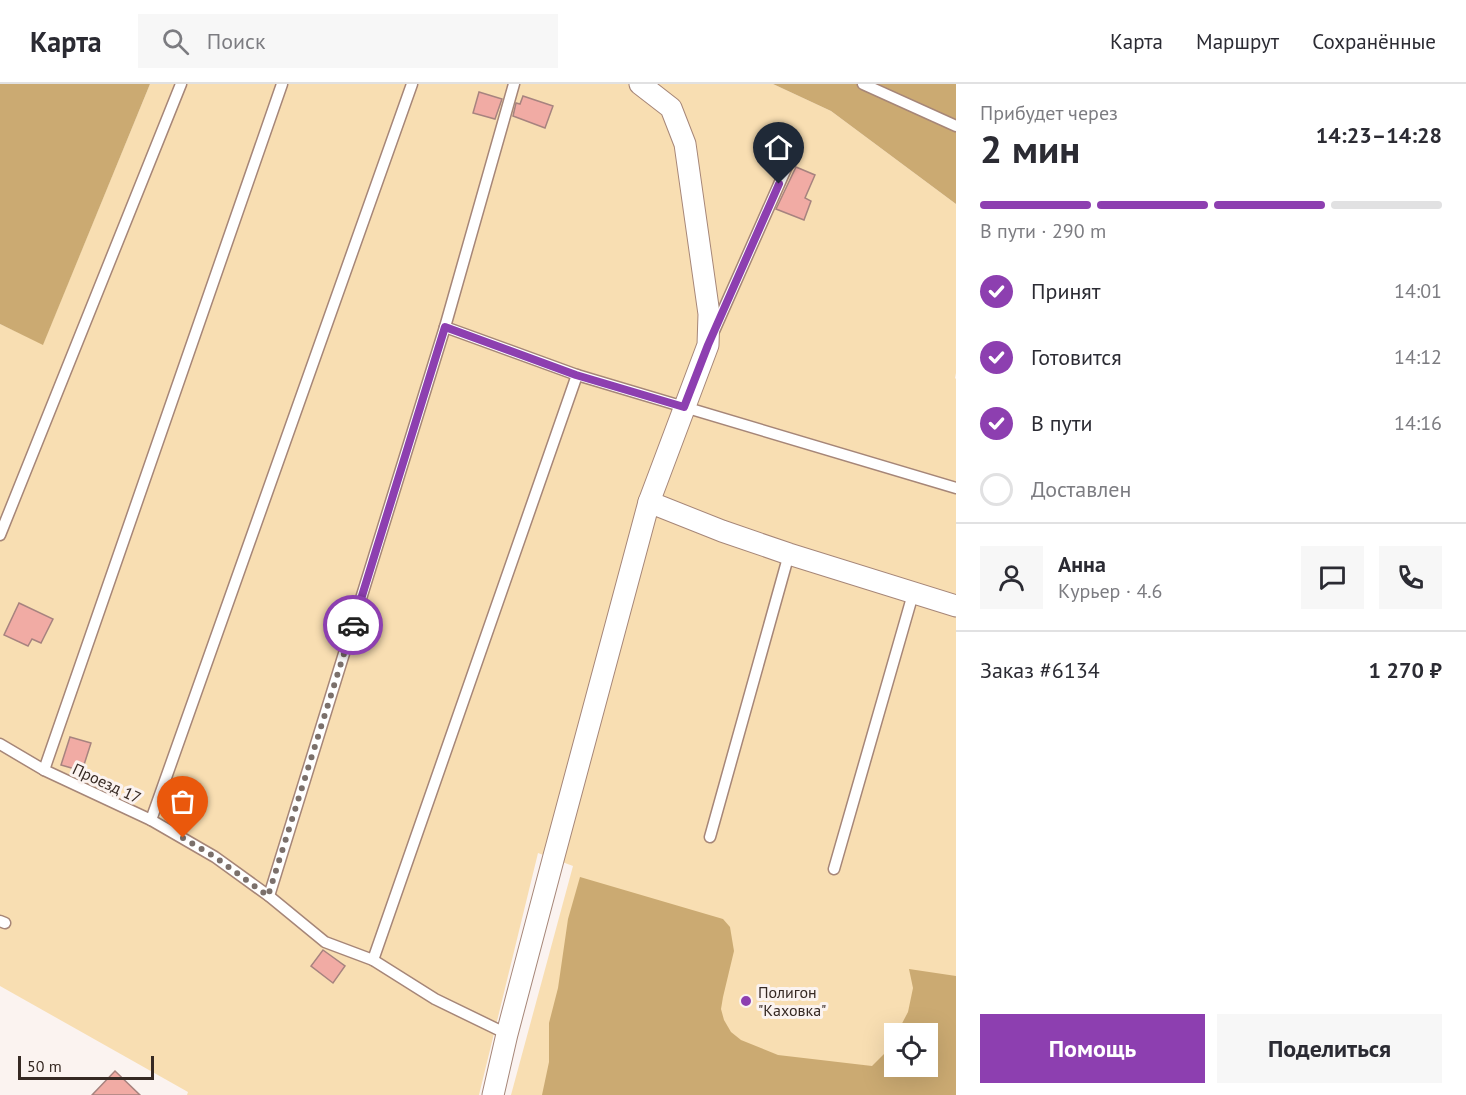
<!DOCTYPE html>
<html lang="ru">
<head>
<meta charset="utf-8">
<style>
  :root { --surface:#fff; --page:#f7f7f7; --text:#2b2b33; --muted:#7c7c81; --line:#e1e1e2; --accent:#8d3fb0 }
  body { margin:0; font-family:"PT Sans",sans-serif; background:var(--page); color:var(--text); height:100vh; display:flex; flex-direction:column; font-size:22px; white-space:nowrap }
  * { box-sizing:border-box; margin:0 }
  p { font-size:20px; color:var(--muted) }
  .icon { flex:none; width:33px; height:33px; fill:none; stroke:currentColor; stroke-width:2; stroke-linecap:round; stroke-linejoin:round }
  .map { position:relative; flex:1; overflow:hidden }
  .drawer { display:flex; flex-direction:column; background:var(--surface); width:510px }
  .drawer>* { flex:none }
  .buttons { position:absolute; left:884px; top:939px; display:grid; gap:12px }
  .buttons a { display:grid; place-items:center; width:54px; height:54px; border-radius:0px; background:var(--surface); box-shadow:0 6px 24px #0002; font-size:30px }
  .scale { position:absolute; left:18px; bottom:15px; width:136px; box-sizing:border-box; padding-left:6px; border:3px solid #362923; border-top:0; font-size:16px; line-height:21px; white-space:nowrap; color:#362923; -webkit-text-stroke:4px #fbf3f0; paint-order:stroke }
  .pin { position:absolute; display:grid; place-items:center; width:51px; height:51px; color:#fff; margin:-62px -26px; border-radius:50% 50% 50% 0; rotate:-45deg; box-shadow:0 0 6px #0007 }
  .pin .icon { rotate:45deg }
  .courier { position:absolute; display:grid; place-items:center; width:60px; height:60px; margin:-30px; border:4px solid #8d3fb0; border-radius:50%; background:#fff; color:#222; box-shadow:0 2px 8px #0007 }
  .head em { font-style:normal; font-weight:700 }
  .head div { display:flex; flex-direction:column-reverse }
  .head { display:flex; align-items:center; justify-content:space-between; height:102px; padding:0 24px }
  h1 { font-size:39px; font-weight:700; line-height:45px }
  .bar { display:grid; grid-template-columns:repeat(4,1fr); gap:9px 6px; align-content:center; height:72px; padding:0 24px }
  .bar i { height:8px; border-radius:4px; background:var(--line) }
  .bar .current { background:var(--accent) }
  .bar p { grid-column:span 4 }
  .line { display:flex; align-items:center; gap:15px; padding:0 24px; border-top:2px solid var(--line) }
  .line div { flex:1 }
  .round { display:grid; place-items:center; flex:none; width:63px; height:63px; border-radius:0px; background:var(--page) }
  ol { padding:0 24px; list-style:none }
  li { display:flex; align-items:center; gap:18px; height:66px }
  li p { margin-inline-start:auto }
  li .icon { padding:6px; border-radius:50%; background:var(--accent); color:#fff; stroke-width:4 }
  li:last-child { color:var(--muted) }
  li i { width:33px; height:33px; border:3px solid var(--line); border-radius:50% }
  .primary-button { display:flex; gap:12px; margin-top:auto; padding:12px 24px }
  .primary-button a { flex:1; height:69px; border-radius:0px; background:var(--accent); color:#fff; font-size:24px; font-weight:700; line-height:69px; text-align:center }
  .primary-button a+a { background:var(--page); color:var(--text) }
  header { display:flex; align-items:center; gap:36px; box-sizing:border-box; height:84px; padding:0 30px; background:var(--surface); border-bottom:2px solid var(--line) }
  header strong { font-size:28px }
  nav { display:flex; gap:33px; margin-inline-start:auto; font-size:21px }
  .search { width:420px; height:54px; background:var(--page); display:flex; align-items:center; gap:15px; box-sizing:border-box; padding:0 21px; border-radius:0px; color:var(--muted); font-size:22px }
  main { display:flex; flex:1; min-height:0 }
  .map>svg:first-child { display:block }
  .green { fill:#f8deb2; fill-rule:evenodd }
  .forest { fill:#cbaa72 }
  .building { fill:#f1aba4; stroke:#a7837f; stroke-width:1.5 }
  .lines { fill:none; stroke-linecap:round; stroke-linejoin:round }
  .service-casing { stroke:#a68678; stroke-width:13 }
  .minor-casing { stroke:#a68678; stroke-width:23 }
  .service { stroke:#fff; stroke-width:10 }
  .minor { stroke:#fff; stroke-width:21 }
  .done { stroke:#7b706b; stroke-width:6; stroke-dasharray:0 10.8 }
  .route { stroke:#8d3fb0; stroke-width:8 }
  .poi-dot { fill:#8d3fb0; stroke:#fbf3f0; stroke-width:2 }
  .labels { text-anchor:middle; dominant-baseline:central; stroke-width:6; stroke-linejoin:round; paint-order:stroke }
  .street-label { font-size:16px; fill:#362923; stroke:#fbf3f0 }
  .poi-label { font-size:16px; fill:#362923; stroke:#fbf3f0; text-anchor:start }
</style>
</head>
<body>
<header>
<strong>Карта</strong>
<div class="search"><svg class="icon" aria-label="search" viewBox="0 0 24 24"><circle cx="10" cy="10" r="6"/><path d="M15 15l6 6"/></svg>Поиск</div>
<nav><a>Карта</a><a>Маршрут</a><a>Сохранённые</a></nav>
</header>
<main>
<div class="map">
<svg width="956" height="1011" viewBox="0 0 956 1011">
  <rect width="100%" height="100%" fill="#fbf3f0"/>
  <path class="green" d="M150,0H773L831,27L956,120V289L955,294L956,295V1011H511L573,782L538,769L479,1011H187L188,1008L0,902V240L43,260ZM894,950H927V982H894Z"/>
  <g class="forest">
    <polygon points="0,0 150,0 43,261 0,240"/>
    <polygon points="773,0 956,0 956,120 831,27"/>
    <polygon points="580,793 723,835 730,843 734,867 723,913 721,925 724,936 731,948 741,956 778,971 872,982 890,964 894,955 894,982 927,982 927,950 897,949 908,928 913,904 909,885 956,892 956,1011 542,1011 549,978 549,939 558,904 568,835"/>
  </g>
  <g class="building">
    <polygon points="479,8 502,15 495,35 473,29"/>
    <polygon points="523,12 553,22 545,44 513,32 516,19 520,20"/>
    <polygon points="796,83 815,91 805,114 811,117 804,136 776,125"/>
    <polygon points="19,519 53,535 41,559 32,555 28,562 4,551"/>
    <polygon points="70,653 91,659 82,687 61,681"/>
    <polygon points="323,866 345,882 333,899 311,882"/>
    <polygon points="115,987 140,1011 92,1011"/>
  </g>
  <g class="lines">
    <g class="service-casing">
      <g id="service">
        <polyline points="863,0 956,42"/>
        <polyline points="445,243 577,291 956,404"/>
        <polyline points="714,247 788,80"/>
        <polyline points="0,451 181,0"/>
        <polyline points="0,660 44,686 151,736 215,773 269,812 325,858 373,876 435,915 507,950"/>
        <polyline points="44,686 282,0"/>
        <polyline points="151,736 412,0"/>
        <polyline points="710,753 789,470"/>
        <polyline points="834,785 913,510"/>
        <polyline points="269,812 445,243 514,0"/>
        <polyline points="0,837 5,839"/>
        <polyline points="373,876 577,291"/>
      </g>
    </g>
    <g class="minor-casing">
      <g id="minor">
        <polyline points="649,418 722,447 789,470 956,522"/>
        <polyline points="493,1011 507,950 554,772 649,418 708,261 709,230 685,60 671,24 640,0"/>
      </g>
    </g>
    <use href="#service" class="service"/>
    <use href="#minor" class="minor"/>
  </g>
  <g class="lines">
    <polyline class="done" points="183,754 215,773 268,812 353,541"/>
    <polyline class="route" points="353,541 445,243 576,291 684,323 708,261 779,100"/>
  </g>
  <circle class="poi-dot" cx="746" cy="917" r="6"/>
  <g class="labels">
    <g class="street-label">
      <text transform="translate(107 699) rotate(25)">Проезд 17</text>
    </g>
    <g class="poi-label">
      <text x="758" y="908">Полигон<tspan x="758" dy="18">"Каховка"</tspan></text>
    </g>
  </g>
</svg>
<div class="buttons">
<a><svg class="icon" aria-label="locate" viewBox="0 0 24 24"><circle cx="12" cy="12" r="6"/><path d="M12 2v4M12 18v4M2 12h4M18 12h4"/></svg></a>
</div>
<div class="scale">50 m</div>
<div class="pin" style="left:183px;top:754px;background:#ea580c"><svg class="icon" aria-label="bag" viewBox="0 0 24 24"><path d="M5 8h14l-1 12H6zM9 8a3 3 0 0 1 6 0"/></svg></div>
<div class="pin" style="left:779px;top:100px;background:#1f2937"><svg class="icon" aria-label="home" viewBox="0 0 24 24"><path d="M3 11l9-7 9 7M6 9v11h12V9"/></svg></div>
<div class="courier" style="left:353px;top:541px"><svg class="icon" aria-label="car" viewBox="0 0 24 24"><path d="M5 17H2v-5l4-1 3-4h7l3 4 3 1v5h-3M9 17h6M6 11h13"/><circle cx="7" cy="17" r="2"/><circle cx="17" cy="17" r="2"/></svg></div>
</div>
<section class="drawer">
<div class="head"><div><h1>2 мин</h1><p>Прибудет через</p></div><em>14:23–14:28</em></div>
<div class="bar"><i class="current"></i><i class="current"></i><i class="current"></i><i></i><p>В пути · 290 m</p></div>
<ol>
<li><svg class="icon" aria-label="check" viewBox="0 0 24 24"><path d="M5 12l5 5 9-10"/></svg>Принят<p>14:01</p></li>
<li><svg class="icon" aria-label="check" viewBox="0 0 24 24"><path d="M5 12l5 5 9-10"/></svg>Готовится<p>14:12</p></li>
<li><svg class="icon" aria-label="check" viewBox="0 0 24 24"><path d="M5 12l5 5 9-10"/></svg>В пути<p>14:16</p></li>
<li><i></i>Доставлен</li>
</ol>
<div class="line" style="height:108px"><a class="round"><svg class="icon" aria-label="person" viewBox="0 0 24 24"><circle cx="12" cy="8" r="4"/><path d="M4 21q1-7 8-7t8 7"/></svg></a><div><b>Анна</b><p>Курьер · 4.6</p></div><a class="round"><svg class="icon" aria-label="chat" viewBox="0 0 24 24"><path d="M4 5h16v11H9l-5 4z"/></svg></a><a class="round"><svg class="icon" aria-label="phone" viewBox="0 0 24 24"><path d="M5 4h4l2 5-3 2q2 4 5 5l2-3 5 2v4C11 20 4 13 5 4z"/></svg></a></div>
<div class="line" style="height:78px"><div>Заказ #6134</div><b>1 270 ₽</b></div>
<div class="primary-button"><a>Помощь</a><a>Поделиться</a></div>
</section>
</main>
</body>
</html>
